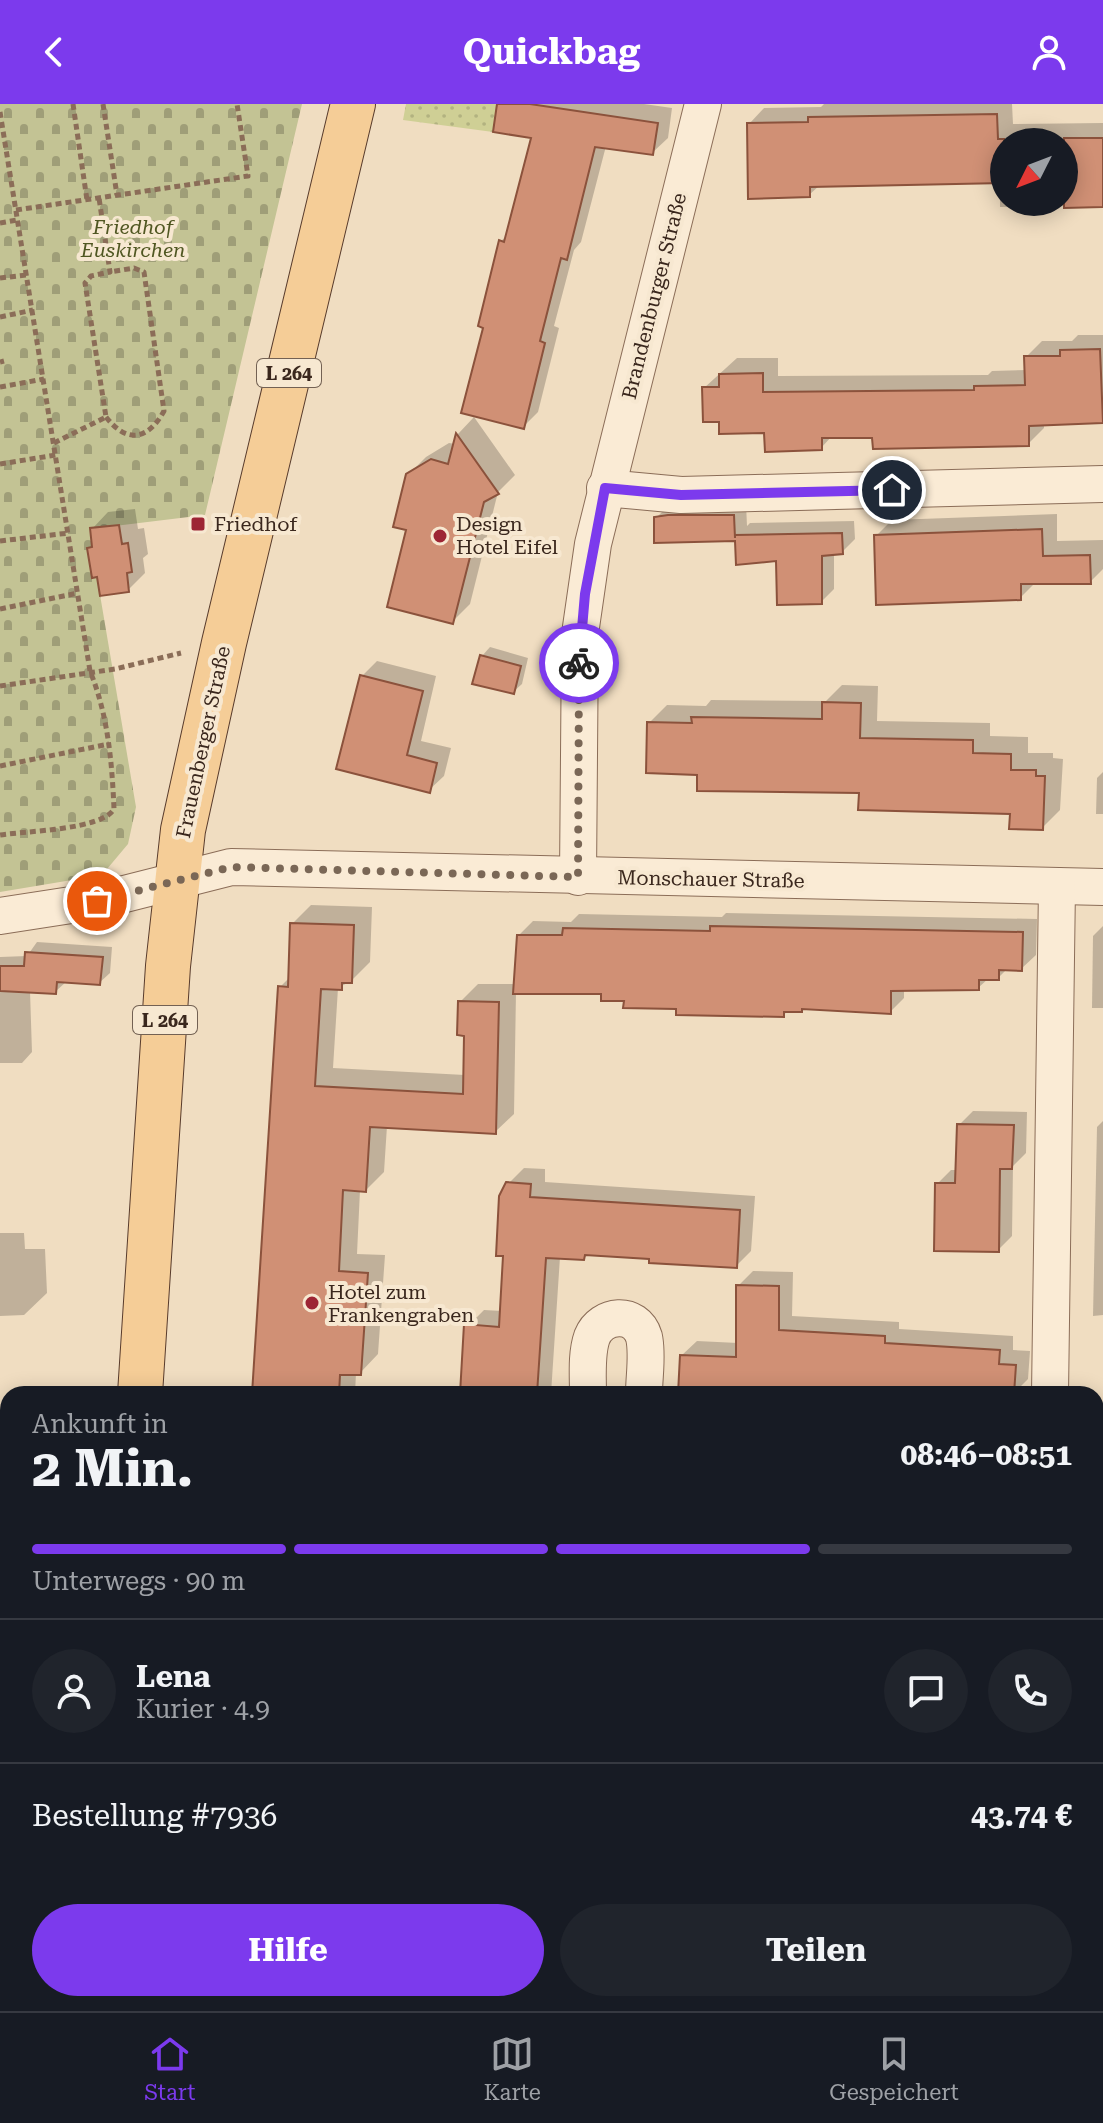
<!DOCTYPE html>
<html lang="de">
<head>
<meta charset="utf-8">
<style>
  :root { --surface:#171b24; --page:#20242c; --text:#f1f3f6; --muted:#9ea1a6; --line:#363941; --accent:#7c3aed }
  body { margin:0; font-family:"Roboto Serif",serif; background:var(--page); color:var(--text); height:100vh; display:flex; flex-direction:column; font-size:30px; white-space:nowrap }
  * { box-sizing:border-box; margin:0 }
  p { font-size:26px; color:var(--muted) }
  .icon { flex:none; width:44px; height:44px; fill:none; stroke:currentColor; stroke-width:2; stroke-linecap:round; stroke-linejoin:round }
  .map { position:relative; flex:1; overflow:hidden }
  .sheet { position:absolute; left:0px; top:1282px; width:1104px; height:626px; display:flex; flex-direction:column; background:var(--surface); border-radius:24px 24px 0 0; box-shadow:0 4px 20px #0003 }
  .sheet>* { flex:none }
  .needle { width:52px; rotate:228deg }
  .controls { position:absolute; left:990px; top:24px; display:grid; gap:16px }
  .controls a { display:grid; place-items:center; width:88px; height:88px; border-radius:50%; background:var(--surface); box-shadow:0 4px 20px #0003; font-size:40px }
  .pin { position:absolute; display:grid; place-items:center; width:68px; height:68px; color:#fff; margin:-34px; border:4px solid #fff; border-radius:50%; box-shadow:0 2px 8px #0007 }
  .courier { position:absolute; display:grid; place-items:center; width:80px; height:80px; margin:-40px; border:6px solid #7c3aed; border-radius:50%; background:#fff; color:#222; box-shadow:0 2px 10px #0007 }
  .headline em { font-style:normal; font-weight:700 }
  .headline div { display:flex; flex-direction:column-reverse }
  .headline { display:flex; align-items:center; justify-content:space-between; height:136px; padding:0 32px }
  h1 { font-size:52px; font-weight:700; line-height:60px }
  .bar { display:grid; grid-template-columns:repeat(4,1fr); gap:12px 8px; align-content:center; height:96px; padding:0 32px }
  .bar i { height:10px; border-radius:6px; background:var(--line) }
  .bar .selected { background:var(--accent) }
  .bar p { grid-column:span 4 }
  .line { display:flex; align-items:center; gap:20px; padding:0 32px; border-top:2px solid var(--line) }
  .line div { flex:1 }
  .round { display:grid; place-items:center; flex:none; width:84px; height:84px; border-radius:42px; background:var(--page) }
  .action { display:flex; gap:16px; margin-top:auto; padding:16px 32px }
  .action a { flex:1; height:92px; border-radius:48px; background:var(--accent); color:#fff; font-size:32px; font-weight:700; line-height:92px; text-align:center }
  .action a+a { background:var(--page); color:var(--text) }
  header { display:flex; justify-content:space-between; align-items:center; height:104px; padding:0 32px; background:var(--accent); color:#fff; font-size:36px; font-weight:700 }
  .tabs { display:flex; justify-content:space-around; align-items:center; height:112px; border-top:2px solid var(--line); background:var(--surface); font-size:22px; color:var(--muted) }
  .tabs a { display:grid; justify-items:center; gap:4px }
  .tabs .selected { color:var(--accent) }
  .map>svg:first-child { display:block }
  .farmland { fill:url(#farmland-dots) }
  .grass { fill:url(#grass-dots) }
  .cemetery { fill:url(#cemetery-stones) }
  .park { fill:#cfcf95 }
  .shadow { fill:#0003; fill-rule:evenodd }
  .building { fill:#d09075; stroke:#8b523c; stroke-width:2 }
  .lines { fill:none; stroke-linecap:round; stroke-linejoin:round }
  .street-casing { stroke:#8b6d58; stroke-width:38 }
  .primary-casing { stroke:#583b2c; stroke-width:46 }
  .path { stroke:#8b6d58; stroke-width:5; stroke-dasharray:6 4; stroke-linecap:butt }
  .street { stroke:#faebd5; stroke-width:36 }
  .primary { stroke:#f5cd97; stroke-width:44 }
  .done { stroke:#7a6756; stroke-width:8; stroke-dasharray:0 14.4 }
  .route { stroke:#7c3aed; stroke-width:10 }
  .poi-dot { fill:#9d2534; stroke:#f7e8d1; stroke-width:3 }
  .labels { text-anchor:middle; dominant-baseline:central; stroke-width:8; stroke-linejoin:round; paint-order:stroke }
  .shield { fill:#f7e8d1; stroke:#736153; stroke-width:2 }
  .shield-label { font-size:18px; font-weight:bold; fill:#3a271d }
  .park-label { font-size:20px; font-style:italic; fill:#505722; stroke:#f7e8d1 }
  .street-label { font-size:20px; fill:#3a271d; stroke:#f7e8d1 }
  .poi-label { font-size:20px; fill:#3a271d; stroke:#f7e8d1; text-anchor:start }
</style>
</head>
<body>
<header><svg class="icon" aria-label="back" viewBox="0 0 24 24"><path d="M15 5l-7 7 7 7"/></svg>Quickbag<svg class="icon" aria-label="person" viewBox="0 0 24 24"><circle cx="12" cy="8" r="4"/><path d="M4 21q1-7 8-7t8 7"/></svg></header>
<div class="map">
<svg width="1103" height="1907" viewBox="0 0 1103 1907">
  <defs>
    <pattern id="farmland-dots" width="8" height="8" patternUnits="userSpaceOnUse" patternTransform="scale(2)"><rect width="8" height="8" fill="#e6d6ae"/><path d="M2 2h.1M6 6h.1" fill="none" stroke="#c6b895" stroke-width="1.8" stroke-linecap="round"/></pattern>
    <pattern id="grass-dots" width="8" height="8" patternUnits="userSpaceOnUse" patternTransform="scale(2)"><rect width="8" height="8" fill="#cfcf95"/><path d="M2 2h.1M6 6h.1" fill="none" stroke="#b2b280" stroke-width="1.8" stroke-linecap="round"/></pattern>
    <pattern id="cemetery-stones" width="16" height="16" patternUnits="userSpaceOnUse" patternTransform="scale(2)"><rect width="16" height="16" fill="#c3c394"/><path d="M2 7V4a2 2 0 0 1 4 0v3zM10 15v-3a2 2 0 0 1 4 0v3z" fill="#9f9e78"/></pattern>
  </defs>
  <rect width="100%" height="100%" fill="#f0ddc1"/>
  <polygon class="farmland" points="0,1836 8,1836 8,1900 49,1900 48,1907 0,1907"/>
  <polygon class="grass" points="406,0 497,0 493,28 403,16"/>
  <polygon class="cemetery" points="0,0 302,0 205,411 90,425 93,443 87,445 92,473 97,473 136,703 128,740 102,771 0,788"/>
  <polygon class="park" points="1103,1361 1103,1588 1096,1587 1096,1362"/>
  <g class="shadow">
    <polygon points="499,0 644,0 672,4 668,34 652,49 606,42 581,138 574,146 554,222 559,224 538,308 523,323 485,222 501,137 509,130 533,32"/>
    <path d="M824,0H1012L1013,20L1103,19V101L1000,103V77L820,81L809,91L749,20L764,4L821,3ZM1004,38H1064V98H1004Z"/>
    <polygon points="1078,231 1103,231 1103,318 1044,319 1044,324 1028,340 832,332 821,344 721,316 704,284 737,254 778,254 778,272 988,271 992,267 1027,266 1026,253 1042,237 1072,237"/>
    <polygon points="474,313 515,371 498,388 470,500 452,518 408,425 408,371 426,353 449,339 455,340 458,330"/>
    <polygon points="746,399 747,422 750,419 854,417 855,435 842,448 834,449 834,485 821,498 778,455 737,435 656,414 669,401"/>
    <polygon points="135,405 138,425 144,424 148,450 143,454 145,469 128,486 89,445 94,440 92,425 108,408"/>
    <polygon points="1057,410 1057,437 1103,436 1103,465 1090,478 1036,478 1020,494 876,432 892,416"/>
    <polygon points="490,543 528,554 522,580 513,588 482,552"/>
    <polygon points="377,557 436,572 421,637 451,644 444,672 429,686 339,663 362,572"/>
    <polygon points="842,581 878,582 877,617 990,619 990,632 1028,633 1028,649 1053,649 1053,654 1063,655 1060,706 1042,724 1012,708 700,669 649,619 667,601 706,602 711,596 826,597"/>
    <polygon points="1103,668 1103,710 1096,710 1097,674"/>
    <polygon points="311,801 372,803 370,858 351,877 338,884 333,964 465,971 466,930 460,898 478,880 516,880 519,831 533,817 571,818 579,810 722,813 726,809 1037,815 1036,851 1021,865 1008,864 998,874 989,874 978,884 904,885 904,894 890,908 804,904 801,906 788,906 784,911 679,903 626,895 603,888 516,888 514,1010 495,1028 387,1022 384,1068 366,1086 360,1086 357,1150 385,1151 378,1250 360,1269 356,1269 355,1290 254,1290 280,883 291,872 292,820"/>
    <polygon points="1103,822 1103,904 1092,904 1093,832"/>
    <polygon points="37,838 112,843 110,869 99,879 67,877 55,888 30,887 32,948 22,959 0,959 0,853 27,852"/>
    <polygon points="973,1007 1027,1008 1026,1049 1013,1062 1012,1132 998,1146 937,1080 951,1066 958,1066 959,1021"/>
    <polygon points="1103,1017 1103,1211 1093,1212 1097,1023"/>
    <polygon points="524,1064 545,1065 545,1078 755,1092 751,1147 736,1162 589,1149 584,1154 560,1153 551,1290 464,1290 469,1221 484,1206 502,1207 508,1080"/>
    <polygon points="0,1129 24,1129 25,1145 45,1145 47,1189 24,1211 0,1212"/>
    <polygon points="753,1167 793,1168 792,1212 899,1218 899,1225 1013,1232 1013,1246 1030,1247 1028,1275 1013,1290 680,1290 682,1251 697,1237 738,1239 738,1182"/>
    <polygon points="0,1440 8,1440 8,1540 0,1548"/>
    <polygon points="1096,1759 1103,1760 1103,1896 1093,1906 1038,1900 1096,1900"/>
  </g>
  <g class="building">
    <polygon points="497,0 530,0 658,19 653,51 595,43 567,156 561,154 540,237 545,239 524,325 461,309 483,224 478,222 499,136 504,138 531,34 493,28"/>
    <polygon points="997,10 998,35 1004,35 1004,79 810,83 810,93 748,95 747,19 808,18 808,13"/>
    <polygon points="1064,34 1103,34 1103,103 1064,104"/>
    <polygon points="1100,245 1103,319 1029,322 1029,342 873,345 872,334 822,334 822,346 765,348 764,329 719,330 719,318 703,318 702,283 719,283 719,270 763,269 763,288 974,286 974,282 1025,281 1024,252 1060,252 1060,246"/>
    <polygon points="456,329 499,390 484,398 453,520 387,503 406,426 393,423 406,370 431,355 448,360"/>
    <polygon points="668,411 734,411 735,434 735,431 842,429 843,450 822,452 822,500 777,501 776,457 736,461 735,437 654,439 654,413"/>
    <polygon points="119,421 122,440 128,439 132,468 127,469 129,488 100,492 97,473 92,474 87,444 92,443 90,424"/>
    <polygon points="1042,425 1043,452 1090,451 1091,480 1021,480 1021,496 876,501 874,431"/>
    <polygon points="480,551 521,562 514,590 472,580"/>
    <polygon points="360,571 423,587 407,651 437,659 430,689 336,665"/>
    <polygon points="822,598 861,599 860,634 973,636 973,649 1011,650 1011,666 1036,666 1036,672 1045,672 1043,726 1009,725 1010,710 858,706 859,689 697,687 697,671 646,669 647,618 692,619 691,613 822,615"/>
    <polygon points="290,819 354,821 352,879 342,879 342,886 321,885 315,982 463,990 464,932 457,931 458,897 499,898 496,1030 370,1023 366,1088 343,1086 339,1167 368,1169 361,1271 340,1271 339,1290 252,1290 278,882 288,883"/>
    <polygon points="710,822 1023,828 1022,867 999,866 999,876 979,876 979,886 891,887 891,910 802,905 802,908 784,908 784,913 676,911 676,905 623,904 624,897 601,897 601,890 513,890 517,831 562,831 563,824 710,827"/>
    <polygon points="25,848 103,853 100,881 57,878 56,890 0,887 0,862 24,862"/>
    <polygon points="957,1020 1014,1021 1012,1065 1000,1065 999,1148 934,1147 935,1079 955,1079"/>
    <polygon points="506,1078 531,1080 530,1093 740,1106 737,1164 649,1159 649,1155 585,1151 584,1156 546,1154 537,1290 460,1290 464,1220 499,1223 503,1152 496,1152 499,1092"/>
    <polygon points="736,1181 779,1182 779,1226 885,1232 885,1239 1000,1246 999,1260 1016,1261 1014,1290 678,1290 680,1251 736,1253"/>
  </g>
  <g class="lines">
    <g class="street-casing">
      <g id="street">
        <polyline points="605,384 681,391 1103,380"/>
        <polyline points="578,773 580,530 593,440 703,0"/>
        <polyline points="0,812 97,797 231,763 1103,783"/>
        <path d="M588,1290C588,1272 586,1250 592,1233C601,1210 636,1206 644,1233C648,1251 644,1272 644,1290"/>
        <polyline points="1050,1290 1057,782"/>
        <polyline points="1096,1342 1103,1341"/>
        <polyline points="537,1900 607,1907"/>
        <polyline points="420,1907 421,1900"/>
      </g>
    </g>
    <g class="primary-casing">
      <g id="primary">
        <polyline points="140,1290 168,862 183,726 224,539 353,0"/>
        <polyline points="117,1900 118,1907"/>
        <polyline points="79,1907 80,1900"/>
      </g>
    </g>
    <g class="path">
      <polyline points="73,0 87,96"/>
      <polyline points="103,0 117,91"/>
      <path d="M0,8L90,567C108,611 112,658 114,705C102,726 25,727 0,731"/>
      <polyline points="16,106 248,72 237,0"/>
      <polyline points="0,119 17,116"/>
      <polyline points="0,174 27,171"/>
      <polyline points="0,213 33,206"/>
      <polyline points="0,258 4,257"/>
      <polyline points="0,283 44,275"/>
      <path d="M106,313C127,340 148,336 164,307L144,168L134,164L110,168"/>
      <polyline points="54,339 106,313 85,179 91,172 110,168 99,94"/>
      <polyline points="0,360 56,351"/>
      <polyline points="0,437 69,429"/>
      <polyline points="0,505 78,489"/>
      <polyline points="0,582 115,565 181,549"/>
      <polyline points="0,662 109,640"/>
    </g>
    <use href="#street" class="street"/>
    <use href="#primary" class="primary"/>
  </g>
  <g class="lines">
    <polyline class="done" points="97,797 231,763 578,773 579,559"/>
    <polyline class="route" points="579,559 585,490 605,384 681,391 892,386"/>
  </g>
  <g class="poi-dot">
    <rect x="190" y="412" width="16" height="16" rx="4"/>
    <circle cx="440" cy="432" r="8"/>
    <circle cx="312" cy="1199" r="8"/>
  </g>
  <g class="labels">
    <g class="shield">
      <rect x="257" y="255" width="64" height="28" rx="6"/>
      <rect x="133" y="902" width="64" height="28" rx="6"/>
    </g>
    <g class="shield-label">
      <text x="289" y="269">L 264</text>
      <text x="165" y="916">L 264</text>
    </g>
    <g class="park-label">
      <text x="133" y="123">Friedhof<tspan x="133" dy="23">Euskirchen</tspan></text>
    </g>
    <g class="street-label">
      <text transform="translate(654 192) rotate(-76)">Brandenburger Straße</text>
      <text transform="translate(203 638) rotate(-78)">Frauenberger Straße</text>
      <text transform="translate(711 775) rotate(1)">Monschauer Straße</text>
    </g>
    <g class="poi-label">
      <text x="214" y="420">Friedhof</text>
      <text x="456" y="420">Design<tspan x="456" dy="23">Hotel Eifel</tspan></text>
      <text x="328" y="1188">Hotel zum<tspan x="328" dy="23">Frankengraben</tspan></text>
    </g>
  </g>
</svg>
<div class="controls">
<a><svg class="needle" viewBox="-14 -14 28 28"><path d="M0-13l5 13h-10z" fill="#e53935"/><path d="M0 13l5-13h-10z" fill="#9ea1a6"/></svg></a>
</div>
<div class="pin" style="left:97px;top:797px;background:#ea580c"><svg class="icon" aria-label="bag" viewBox="0 0 24 24"><path d="M5 8h14l-1 12H6zM9 8a3 3 0 0 1 6 0"/></svg></div>
<div class="pin" style="left:892px;top:386px;background:#1f2937"><svg class="icon" aria-label="home" viewBox="0 0 24 24"><path d="M3 11l9-7 9 7M6 9v11h12V9"/></svg></div>
<div class="courier" style="left:579px;top:559px"><svg class="icon" aria-label="bike" viewBox="0 0 24 24"><circle cx="6" cy="16" r="4"/><circle cx="18" cy="16" r="4"/><path d="M6 16l4-8h5l3 8M10 8l3 8H6M13 5h3"/></svg></div>
<section class="sheet">
<div class="headline"><div><h1>2 Min.</h1><p>Ankunft in</p></div><em>08:46–08:51</em></div>
<div class="bar"><i class="selected"></i><i class="selected"></i><i class="selected"></i><i></i><p>Unterwegs · 90 m</p></div>
<div class="line" style="height:144px"><a class="round"><svg class="icon" aria-label="person" viewBox="0 0 24 24"><circle cx="12" cy="8" r="4"/><path d="M4 21q1-7 8-7t8 7"/></svg></a><div><b>Lena</b><p>Kurier · 4.9</p></div><a class="round"><svg class="icon" aria-label="chat" viewBox="0 0 24 24"><path d="M4 5h16v11H9l-5 4z"/></svg></a><a class="round"><svg class="icon" aria-label="phone" viewBox="0 0 24 24"><path d="M5 4h4l2 5-3 2q2 4 5 5l2-3 5 2v4C11 20 4 13 5 4z"/></svg></a></div>
<div class="line" style="height:104px"><div>Bestellung #7936</div><b>43.74 €</b></div>
<div class="action"><a>Hilfe</a><a>Teilen</a></div>
</section>
</div>
<nav class="tabs">
<a class="selected"><svg class="icon" aria-label="home" viewBox="0 0 24 24"><path d="M3 11l9-7 9 7M6 9v11h12V9"/></svg>Start</a>
<a><svg class="icon" aria-label="map" viewBox="0 0 24 24"><path d="M3 6l6-2 6 2 6-2v14l-6 2-6-2-6 2zM9 4v14M15 6v14"/></svg>Karte</a>
<a><svg class="icon" aria-label="saved" viewBox="0 0 24 24"><path d="M7 4h10v16l-5-4-5 4z"/></svg>Gespeichert</a>
</nav>
</body>
</html>
